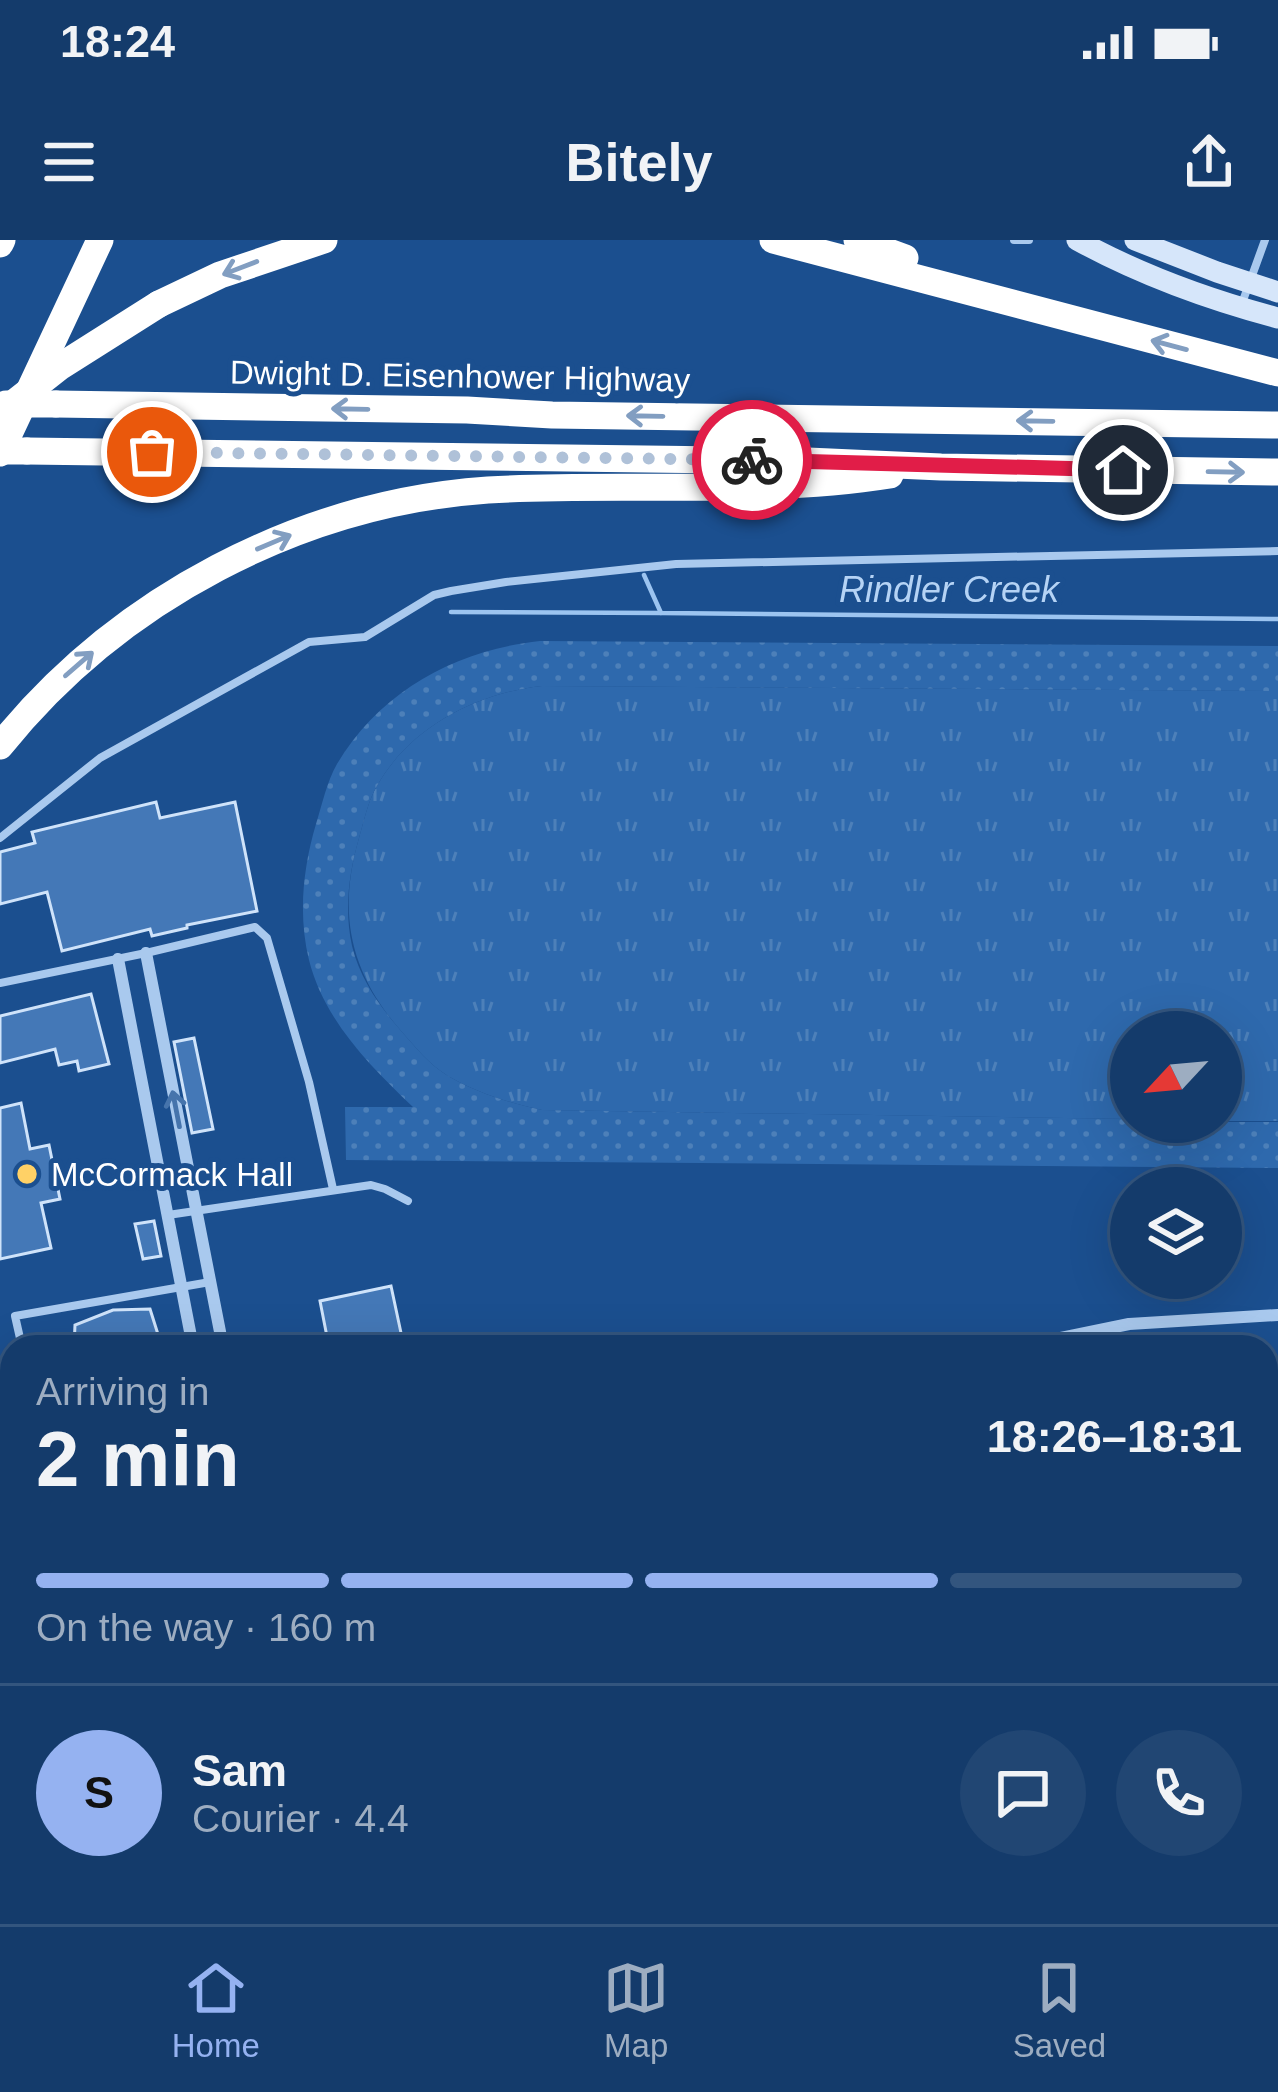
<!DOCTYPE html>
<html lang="en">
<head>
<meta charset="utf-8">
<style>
  :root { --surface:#143b6b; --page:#214673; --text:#f1f3f6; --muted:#9dadc1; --line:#33557e; --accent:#95b2f1 }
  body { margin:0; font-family:Helvetica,sans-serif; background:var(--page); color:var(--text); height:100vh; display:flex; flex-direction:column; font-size:45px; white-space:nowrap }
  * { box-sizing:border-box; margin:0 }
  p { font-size:39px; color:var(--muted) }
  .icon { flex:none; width:66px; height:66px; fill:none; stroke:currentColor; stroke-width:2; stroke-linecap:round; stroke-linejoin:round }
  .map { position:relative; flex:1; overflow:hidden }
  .side { position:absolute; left:0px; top:1095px; width:1278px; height:591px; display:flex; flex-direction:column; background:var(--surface); border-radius:36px 36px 0 0; box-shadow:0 12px 48px #0002,0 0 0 3px var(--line) }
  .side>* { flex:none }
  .needle { width:78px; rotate:244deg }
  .controls { position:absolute; left:1110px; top:771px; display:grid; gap:24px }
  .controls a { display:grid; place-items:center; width:132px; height:132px; border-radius:50%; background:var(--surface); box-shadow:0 12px 48px #0002,0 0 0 3px var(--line); font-size:60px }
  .pin { position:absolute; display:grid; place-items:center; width:102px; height:102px; color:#fff; margin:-51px; border:6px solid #fff; border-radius:50%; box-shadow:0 3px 12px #0007 }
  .courier { position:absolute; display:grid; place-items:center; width:120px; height:120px; margin:-60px; border:9px solid #e11d48; border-radius:50%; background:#fff; color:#222; box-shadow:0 3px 15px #0007 }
  .headline em { font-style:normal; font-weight:700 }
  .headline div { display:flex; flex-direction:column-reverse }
  .headline { display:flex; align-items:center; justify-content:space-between; height:204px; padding:0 36px }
  h1 { font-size:78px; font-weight:700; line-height:90px }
  .bar { display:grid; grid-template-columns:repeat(4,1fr); gap:18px 12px; align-content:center; height:144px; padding:0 36px }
  .bar i { height:15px; border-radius:9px; background:var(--line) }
  .bar .active { background:var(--accent) }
  .bar p { grid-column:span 4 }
  .line { display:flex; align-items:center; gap:30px; padding:0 36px; border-top:3px solid var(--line) }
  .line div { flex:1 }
  .round { display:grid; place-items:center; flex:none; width:126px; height:126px; border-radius:63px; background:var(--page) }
  .status { display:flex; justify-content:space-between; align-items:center; height:84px; padding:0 60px; background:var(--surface); direction:ltr }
  .status svg { height:33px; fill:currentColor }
  header { display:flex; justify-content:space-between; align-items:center; height:156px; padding:0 36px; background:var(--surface); font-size:54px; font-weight:700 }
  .dock { display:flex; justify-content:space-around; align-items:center; height:168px; border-top:3px solid var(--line); background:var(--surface); font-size:33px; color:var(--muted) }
  .dock a { display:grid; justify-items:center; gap:6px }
  .dock .active { color:var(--accent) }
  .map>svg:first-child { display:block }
  .grass { fill:url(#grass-tufts) }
  .park { fill:url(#park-dots) }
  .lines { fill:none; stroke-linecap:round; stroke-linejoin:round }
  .stream { stroke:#9cc4f0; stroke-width:4.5 }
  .building { fill:#4478b7; stroke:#cfe3fa; stroke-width:3 }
  .path { stroke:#a9c9ee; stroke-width:3; stroke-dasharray:6 9; stroke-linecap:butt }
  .lane { stroke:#a9c9ee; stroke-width:8 }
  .street { stroke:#a9c9ee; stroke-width:12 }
  .secondary { stroke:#d6e6fa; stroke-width:21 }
  .highway { stroke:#fff; stroke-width:27 }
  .highway-bridge { stroke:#fff; stroke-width:27 }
  .oneway { stroke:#829ec1 }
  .oneway2 { stroke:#4674ac }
  .done { stroke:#afc1d8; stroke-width:12; stroke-dasharray:0 21.6 }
  .route { stroke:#e11d48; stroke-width:15 }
  .poi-dot { fill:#ffd166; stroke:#1b4f8f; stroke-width:4.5 }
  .labels { text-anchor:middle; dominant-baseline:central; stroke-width:10; stroke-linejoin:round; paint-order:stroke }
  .street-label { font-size:33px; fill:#fff; stroke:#1b4f8f }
  .poi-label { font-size:33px; fill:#fff; stroke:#1b4f8f; text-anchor:start }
  .water-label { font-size:36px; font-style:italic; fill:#b5d3f5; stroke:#1b4f8f }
</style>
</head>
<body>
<div class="status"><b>18:24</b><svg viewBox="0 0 49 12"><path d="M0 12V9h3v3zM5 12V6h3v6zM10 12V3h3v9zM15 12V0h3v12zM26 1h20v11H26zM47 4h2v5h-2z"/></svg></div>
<header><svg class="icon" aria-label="menu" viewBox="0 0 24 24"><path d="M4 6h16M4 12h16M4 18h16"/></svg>Bitely<svg class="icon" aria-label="share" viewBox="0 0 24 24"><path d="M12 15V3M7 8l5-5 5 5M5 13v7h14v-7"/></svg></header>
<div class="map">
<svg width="1278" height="1684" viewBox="0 0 1278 1684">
  <defs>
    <pattern id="grass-tufts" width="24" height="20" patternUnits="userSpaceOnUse" patternTransform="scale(3)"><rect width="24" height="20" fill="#2e69ad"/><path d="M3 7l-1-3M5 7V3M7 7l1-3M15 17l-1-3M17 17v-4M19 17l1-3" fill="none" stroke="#4d80b9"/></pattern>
    <pattern id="park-dots" width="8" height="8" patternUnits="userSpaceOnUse" patternTransform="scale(3)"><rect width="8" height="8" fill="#2e69ad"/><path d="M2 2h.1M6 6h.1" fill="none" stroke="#4d80b9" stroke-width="1.8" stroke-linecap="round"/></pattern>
  </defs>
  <rect width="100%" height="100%" fill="#1b4f8f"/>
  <path class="grass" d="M542,446L1278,451V881H1221V792H1131V879L542,870C510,863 477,853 448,836C430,825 416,808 402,792C350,733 337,674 359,598C364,581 368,561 377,546C410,487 477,453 542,446Z"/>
  <path class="park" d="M540,401L1278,406V451L542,446C477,453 410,487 377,546C368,561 364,581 359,598C349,633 344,669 352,706C360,739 380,767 402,792C416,808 430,825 448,836C477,853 510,863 542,870L1131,879V882H1278V928L346,920L345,867H413C370,826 324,780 309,720C298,675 303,628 316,584C322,565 327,541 337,524C381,450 457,410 540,401Z"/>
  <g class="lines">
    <g class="stream">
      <polyline points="644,335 661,373 1278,379"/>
      <polyline points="451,372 661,373"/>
    </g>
  </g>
  <g class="building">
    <polygon points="156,562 160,578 235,562 257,671 187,685 187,688 152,696 150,689 62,711 47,652 0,664 0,612 35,603 32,592"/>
    <polygon points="91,754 109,824 79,831 77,821 59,825 55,809 0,823 0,776"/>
    <polygon points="194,798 213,889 192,893 174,802"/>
    <polygon points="21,863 30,909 49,905 60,959 41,963 51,1008 0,1019 0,868"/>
    <polygon points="154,981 161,1016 143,1019 135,984"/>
    <polygon points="391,1046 404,1107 329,1107 320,1061"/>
    <polygon points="150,1069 162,1107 74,1107 75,1085 113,1070"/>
  </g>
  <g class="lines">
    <polyline class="path" points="1267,1668 1278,1667"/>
    <g class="lane">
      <polyline points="1014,0 1029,0"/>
      <polyline points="1241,66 1265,0"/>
      <polyline points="0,598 100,518 309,402 365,397 434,355 451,351 506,342 676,324 1278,311"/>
      <polyline points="0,743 146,713 255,687 267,698 309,842 333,949"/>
      <polyline points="168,975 371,945 385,949 408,961"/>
      <polyline points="22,1107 15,1076 210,1042"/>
      <polyline points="1266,1126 1278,1125"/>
      <polyline points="0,1200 12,1199"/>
      <polyline points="0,1261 12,1259"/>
      <polyline points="0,1334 12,1359"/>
      <polyline points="180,1674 185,1684"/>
      <polyline points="1237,1674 1243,1684"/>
    </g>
    <g class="street">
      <polyline points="146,713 223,1107"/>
      <polyline points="118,719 193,1107"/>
      <polyline points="1017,1107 1129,1084 1278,1075"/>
    </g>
    <g class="secondary">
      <path d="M1077,0C1139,34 1210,60 1278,78"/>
      <polyline points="1135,0 1217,32 1278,52"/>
    </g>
    <g class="highway">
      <polyline points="773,0 1278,133"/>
      <polyline points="857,0 905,18"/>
      <polyline points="0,4 2,0"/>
      <polyline points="159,64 220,35 324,0"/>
      <polyline points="56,164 467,170 552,175 1278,185"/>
      <polyline points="27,211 808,221 941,227 1278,232"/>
      <polyline points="0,213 100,0"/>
      <path d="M0,506C118,359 300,263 488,250C622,242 757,256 890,235"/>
      <polyline points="0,1462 12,1490"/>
      <polyline points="0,1497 12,1521"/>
      <polyline points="0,1602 12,1627"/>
      <polyline points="34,1674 39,1684"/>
      <polyline points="87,1674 92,1684"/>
    </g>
    <g class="highway-bridge">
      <polyline points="6,164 56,164"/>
      <polyline points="0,174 61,126 159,64"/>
      <polyline points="0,211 27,211"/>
    </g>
  </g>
  <defs><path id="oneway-shaft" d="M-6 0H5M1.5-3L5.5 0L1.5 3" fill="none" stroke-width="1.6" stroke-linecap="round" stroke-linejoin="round" transform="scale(3)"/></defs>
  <g class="oneway">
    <use href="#oneway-shaft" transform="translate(240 28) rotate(159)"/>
    <use href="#oneway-shaft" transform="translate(1169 105) rotate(-165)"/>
    <use href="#oneway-shaft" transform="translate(350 169) rotate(-179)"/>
    <use href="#oneway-shaft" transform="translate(645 176) rotate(-179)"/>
    <use href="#oneway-shaft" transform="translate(1035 181) rotate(-179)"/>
    <use href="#oneway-shaft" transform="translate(1226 232) rotate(1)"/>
    <use href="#oneway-shaft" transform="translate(274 302) rotate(-23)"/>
    <use href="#oneway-shaft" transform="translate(79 424) rotate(-41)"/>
  </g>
  <use class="oneway2" href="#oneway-shaft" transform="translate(176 869) rotate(-101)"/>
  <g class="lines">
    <polyline class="done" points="152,212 752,220"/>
    <polyline class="route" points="752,220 1123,230"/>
  </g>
  <circle class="poi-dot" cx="27" cy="934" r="12"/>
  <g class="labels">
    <g class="street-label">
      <text transform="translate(460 136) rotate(1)">Dwight D. Eisenhower Highway</text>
    </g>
    <g class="poi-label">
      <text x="51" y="934">McCormack Hall</text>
    </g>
    <g class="water-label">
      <text x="949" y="349">Rindler Creek</text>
    </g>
  </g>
</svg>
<div class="controls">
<a><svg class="needle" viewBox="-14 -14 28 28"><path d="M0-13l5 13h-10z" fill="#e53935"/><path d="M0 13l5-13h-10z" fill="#9dadc1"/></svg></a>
<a><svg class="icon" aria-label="layers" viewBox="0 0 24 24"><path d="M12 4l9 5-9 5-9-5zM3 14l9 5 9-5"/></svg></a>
</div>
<div class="pin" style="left:152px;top:212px;background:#ea580c"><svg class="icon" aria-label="bag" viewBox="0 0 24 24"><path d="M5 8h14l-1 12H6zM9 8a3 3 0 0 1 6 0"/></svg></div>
<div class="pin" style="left:1123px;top:230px;background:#1f2937"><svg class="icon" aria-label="home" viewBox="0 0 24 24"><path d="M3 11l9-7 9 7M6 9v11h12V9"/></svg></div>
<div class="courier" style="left:752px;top:220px"><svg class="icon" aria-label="bike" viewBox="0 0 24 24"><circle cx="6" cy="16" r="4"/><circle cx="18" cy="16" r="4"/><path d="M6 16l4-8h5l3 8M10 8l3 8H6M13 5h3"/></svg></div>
<section class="side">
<div class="headline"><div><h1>2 min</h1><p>Arriving in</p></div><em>18:26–18:31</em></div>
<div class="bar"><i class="active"></i><i class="active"></i><i class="active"></i><i></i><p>On the way · 160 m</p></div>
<div class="line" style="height:216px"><b class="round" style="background:var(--accent);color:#111">S</b><div><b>Sam</b><p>Courier · 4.4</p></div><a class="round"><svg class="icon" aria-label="chat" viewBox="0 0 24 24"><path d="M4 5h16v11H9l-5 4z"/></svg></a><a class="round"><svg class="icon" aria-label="phone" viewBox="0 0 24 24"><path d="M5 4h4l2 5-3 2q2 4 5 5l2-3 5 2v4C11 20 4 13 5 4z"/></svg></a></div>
</section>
</div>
<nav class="dock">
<a class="active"><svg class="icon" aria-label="home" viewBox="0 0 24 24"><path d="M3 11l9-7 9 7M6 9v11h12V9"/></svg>Home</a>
<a><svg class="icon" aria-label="map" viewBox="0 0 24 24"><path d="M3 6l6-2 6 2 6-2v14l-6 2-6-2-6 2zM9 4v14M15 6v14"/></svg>Map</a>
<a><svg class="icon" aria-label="saved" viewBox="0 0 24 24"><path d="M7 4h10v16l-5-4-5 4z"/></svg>Saved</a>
</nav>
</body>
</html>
